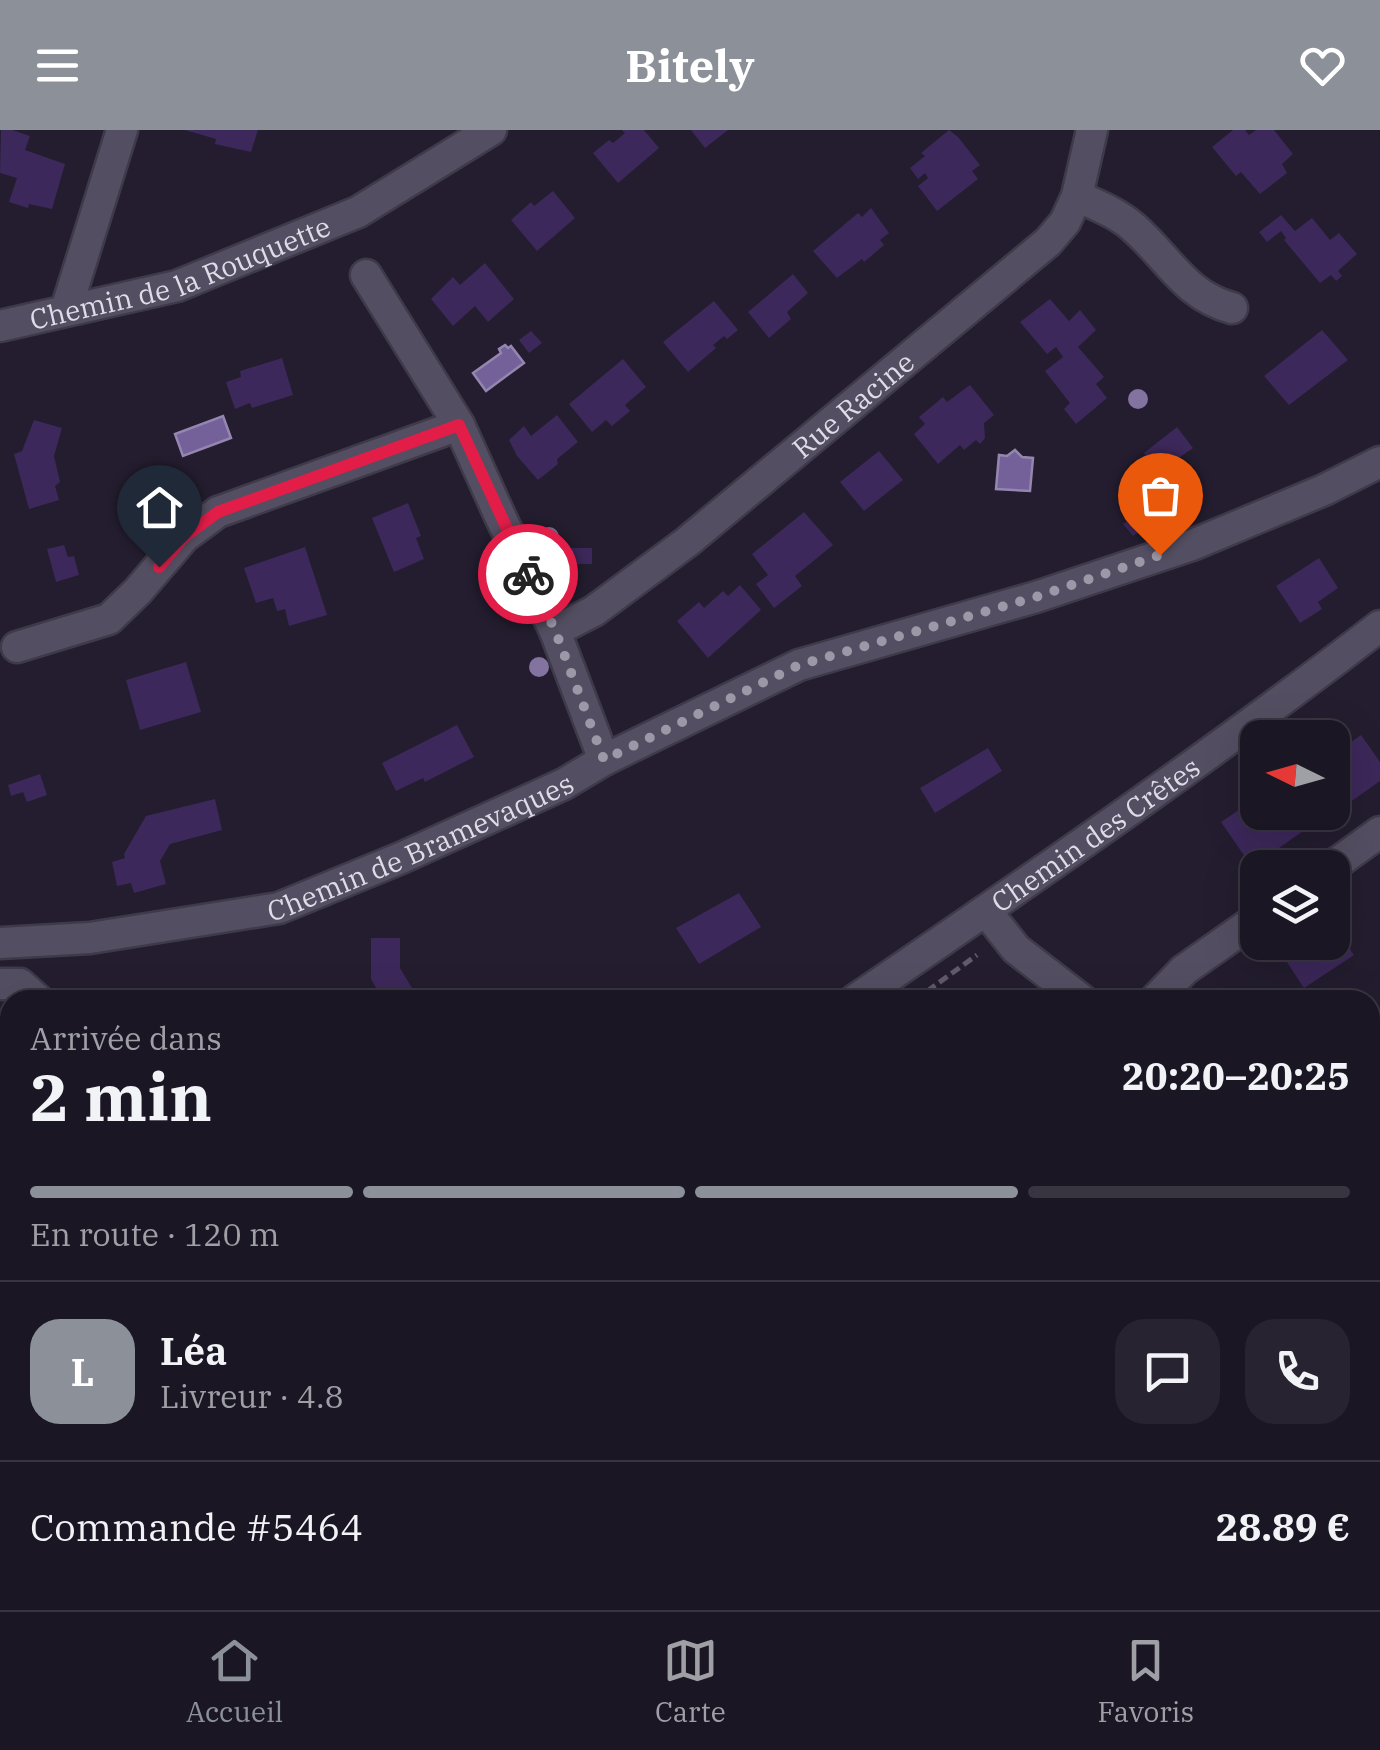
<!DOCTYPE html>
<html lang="fr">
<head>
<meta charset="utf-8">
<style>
  :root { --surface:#1a1623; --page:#272330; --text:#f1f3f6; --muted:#9f9fa6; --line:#383541; --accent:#8c9099 }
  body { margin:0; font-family:"IBM Plex Serif",serif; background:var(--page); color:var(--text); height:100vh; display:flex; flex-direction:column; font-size:38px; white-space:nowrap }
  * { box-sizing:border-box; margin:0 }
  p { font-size:32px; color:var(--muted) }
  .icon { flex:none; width:55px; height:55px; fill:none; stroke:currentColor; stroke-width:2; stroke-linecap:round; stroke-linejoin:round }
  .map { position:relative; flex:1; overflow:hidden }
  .drawer { position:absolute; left:0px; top:860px; width:1380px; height:620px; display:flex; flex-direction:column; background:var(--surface); border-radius:30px 30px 0 0; box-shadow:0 10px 40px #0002,0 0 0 2px var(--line) }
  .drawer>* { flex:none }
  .needle { width:65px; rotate:275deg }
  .buttons { position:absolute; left:1240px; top:590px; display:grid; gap:20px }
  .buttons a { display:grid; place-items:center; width:110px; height:110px; border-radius:20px; background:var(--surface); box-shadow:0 10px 40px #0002,0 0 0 2px var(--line); font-size:50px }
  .pin { position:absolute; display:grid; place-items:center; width:85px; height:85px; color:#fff; margin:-102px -42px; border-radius:50% 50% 50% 0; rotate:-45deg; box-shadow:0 0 10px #0007 }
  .pin .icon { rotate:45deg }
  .courier { position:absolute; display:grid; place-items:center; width:100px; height:100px; margin:-50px; border:8px solid #e11d48; border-radius:50%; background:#fff; color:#222; box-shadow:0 2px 12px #0007 }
  .head em { font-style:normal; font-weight:800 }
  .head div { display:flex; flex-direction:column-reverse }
  .head { display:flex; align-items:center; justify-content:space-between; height:170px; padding:0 30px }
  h1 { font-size:65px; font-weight:800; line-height:75px }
  .bar { display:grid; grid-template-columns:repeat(4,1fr); gap:15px 10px; align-content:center; height:120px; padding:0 30px }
  .bar i { height:12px; border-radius:8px; background:var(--line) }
  .bar .current { background:var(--accent) }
  .bar p { grid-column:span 4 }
  .line { display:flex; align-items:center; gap:25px; padding:0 30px; border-top:2px solid var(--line) }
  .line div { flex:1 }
  .round { display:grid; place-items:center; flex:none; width:105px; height:105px; border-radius:30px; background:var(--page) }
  header { display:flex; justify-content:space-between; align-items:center; height:130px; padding:0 30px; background:var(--accent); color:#fff; font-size:45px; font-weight:800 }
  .tabs { display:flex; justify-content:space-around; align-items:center; height:140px; border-top:2px solid var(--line); background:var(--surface); font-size:28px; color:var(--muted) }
  .tabs a { display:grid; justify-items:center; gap:5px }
  .tabs .current { color:var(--accent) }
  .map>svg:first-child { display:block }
  .water { fill:#756199; stroke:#9586b0; stroke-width:2.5 }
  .building { fill:#3c285a }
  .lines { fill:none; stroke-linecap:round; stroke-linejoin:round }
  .minor-casing { stroke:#3f3a49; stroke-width:35 }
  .path { stroke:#605a6a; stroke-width:5; stroke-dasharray:10 5; stroke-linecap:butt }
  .minor { stroke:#544e62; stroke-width:30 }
  .tree { fill:#8273a0 }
  .done { stroke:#9d98a7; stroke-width:10; stroke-dasharray:0 18 }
  .route { stroke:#e11d48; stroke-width:12 }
  .labels { text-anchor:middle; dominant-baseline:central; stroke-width:9; stroke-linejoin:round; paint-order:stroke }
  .street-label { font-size:28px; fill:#dfdbe7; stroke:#1a1425 }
</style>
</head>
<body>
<header><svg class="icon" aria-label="menu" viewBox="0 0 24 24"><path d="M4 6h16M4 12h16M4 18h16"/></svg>Bitely<svg class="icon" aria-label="heart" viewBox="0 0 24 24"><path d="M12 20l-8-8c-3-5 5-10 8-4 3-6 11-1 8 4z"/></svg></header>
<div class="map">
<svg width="1380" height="1480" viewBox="0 0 1380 1480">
  <rect width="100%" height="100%" fill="#231d2f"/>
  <g class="water">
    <polygon points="505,215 508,218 511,216 524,233 486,261 473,243 501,223 499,219"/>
    <polygon points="223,286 231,308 183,326 175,304"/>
    <polygon points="1015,320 1022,327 1033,328 1030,361 996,359 999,325 1007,326"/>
  </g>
  <g class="building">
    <polygon points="1,0 12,0 30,6 25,20 65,34 52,79 29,74 28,78 9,72 17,48 0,43"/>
    <polygon points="185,0 258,0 251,22 215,14 216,9"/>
    <polygon points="622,0 644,0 659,18 618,53 593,23 609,10 613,13 625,3"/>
    <polygon points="691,0 728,0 705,18"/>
    <polygon points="949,0 958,7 980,35 972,41 978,49 937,81 918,56 928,48 925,43 918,49 910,38 925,26 921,23"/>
    <polygon points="1233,0 1245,0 1249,5 1256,0 1274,0 1293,24 1282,34 1287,43 1260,64 1241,42 1236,46 1212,17"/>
    <polygon points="553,61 575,88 537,121 511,90 531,72 534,76"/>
    <polygon points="871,78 889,103 880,110 884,115 864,132 862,129 837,148 813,121 858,83 862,87"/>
    <polygon points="1281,85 1295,101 1312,88 1330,110 1339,103 1357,124 1338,141 1342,146 1336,151 1331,145 1320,153 1284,110 1286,108 1281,101 1267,112 1259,102"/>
    <polygon points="485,133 514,169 488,192 475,176 453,196 431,169 453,147 460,155"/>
    <polygon points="793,144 808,163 787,182 791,189 769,208 748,182"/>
    <polygon points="1050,169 1069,191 1080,180 1096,200 1078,217 1104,247 1096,254 1107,268 1076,294 1064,279 1070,273 1045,241 1063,227 1056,217 1047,224 1020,192"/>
    <polygon points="714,171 738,200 727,209 724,206 713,215 716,218 688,242 663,212"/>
    <polygon points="1322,200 1348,230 1289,275 1264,246"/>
    <polygon points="531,201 542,213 529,223 519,210"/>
    <polygon points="282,228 293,265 252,278 250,273 235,279 226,252 241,247 240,241"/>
    <polygon points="623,229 646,257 625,275 630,281 612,296 606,290 592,302 569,274"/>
    <polygon points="970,255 994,285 984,293 985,308 980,314 976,310 964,320 960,315 938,334 914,304 925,294 919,287 943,267 947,272"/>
    <polygon points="557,285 578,312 557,329 558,334 538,350 517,326 509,310 524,296 531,306"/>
    <polygon points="34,290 62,298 54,326 60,352 55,356 59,370 29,379 14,324 22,321"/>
    <polygon points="1177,297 1193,318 1180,327 1202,355 1183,370 1177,364 1169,370 1156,353 1147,360 1130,338 1146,326 1144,323"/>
    <polygon points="879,321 903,350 864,381 840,352"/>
    <polygon points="408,373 421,406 416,408 424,429 394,442 372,388"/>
    <polygon points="1143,380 1152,392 1133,406 1123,394"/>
    <polygon points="804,382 833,415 795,446 802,456 774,478 756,454 768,445 752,424"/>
    <polygon points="64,415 68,427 74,426 79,445 56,452 47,419"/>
    <polygon points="305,417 327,485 289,496 285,479 277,481 273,468 256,473 244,438"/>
    <rect x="566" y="418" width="26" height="16"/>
    <polygon points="1319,428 1338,458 1318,472 1322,479 1300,493 1276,456"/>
    <polygon points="740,455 761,480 708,528 677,491 699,472 704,478 723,461 728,466"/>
    <polygon points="186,532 201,582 140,600 126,550"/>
    <polygon points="457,595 474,627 425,652 423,648 396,661 382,633"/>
    <polygon points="1336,605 1344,617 1361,605 1380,632 1380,651 1325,690 1320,682 1332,682 1332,608"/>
    <polygon points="988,618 1002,641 935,683 920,658"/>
    <polygon points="40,644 47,665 27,672 23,662 11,666 8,655"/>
    <polygon points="1258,667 1258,682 1294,682 1306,699 1252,737 1221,692"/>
    <polygon points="215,669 222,700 170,714 160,731 166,754 134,763 131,753 117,756 112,732 125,728 124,724 146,686"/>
    <polygon points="739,763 761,797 699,834 676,798"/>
    <polygon points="1332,794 1354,825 1304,858 1283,826 1303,812 1332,812"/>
    <polygon points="371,808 400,808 400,838 419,870 383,870 371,849"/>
    <polygon points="190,860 191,870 110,870 110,865"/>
    <polygon points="7,966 10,967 10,995 4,993 0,1003 0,969 5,971"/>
    <polygon points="340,1470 390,1470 392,1479 341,1480"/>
  </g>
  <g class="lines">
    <g class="minor-casing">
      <g id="minor">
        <path d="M1077,66C1096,75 1117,83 1133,97C1168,127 1184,165 1232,178"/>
        <polyline points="366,145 459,295 500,386 555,501 604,630"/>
        <polyline points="66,180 122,0"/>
        <path id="s1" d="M0,196L177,156L358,82L491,0"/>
        <path id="s2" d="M555,501L594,481L687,412L1048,112L1065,92L1077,66L1092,0"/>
        <polyline points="17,517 109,489 138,461 184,407 218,382 459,295"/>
        <polyline points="1330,738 1380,702"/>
        <polyline points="986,781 1016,819 1082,870"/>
        <path id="s3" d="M0,813L90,808L279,778L401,728L564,654L604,630L799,535L1036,467L1192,415L1324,360L1380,332"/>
        <polyline points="0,854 20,854 38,870"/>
        <path id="s4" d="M855,870C1032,749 1210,627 1380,496"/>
        <polyline points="1155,870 1184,840 1258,788"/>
        <polyline points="1370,1092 1380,1100"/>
        <polyline points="440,1470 442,1480"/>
        <polyline points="226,1480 230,1470"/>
      </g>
    </g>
    <g class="path">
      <polyline points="915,870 977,825"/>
      <polyline points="1370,985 1380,980"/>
      <polyline points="1010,1480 1016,1470"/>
    </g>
    <use href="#minor" class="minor"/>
  </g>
  <g class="tree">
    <circle cx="1138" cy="269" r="10"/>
    <circle cx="549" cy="407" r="10"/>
    <circle cx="539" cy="537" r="10"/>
  </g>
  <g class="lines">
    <polyline class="done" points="528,444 555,500 604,630 799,535 1036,467 1160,425"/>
    <polyline class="route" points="159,437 184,407 218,382 459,295 528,444"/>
  </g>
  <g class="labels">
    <g class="street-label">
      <text stroke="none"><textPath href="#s1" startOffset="188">Chemin de la Rouquette</textPath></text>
      <text stroke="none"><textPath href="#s2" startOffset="375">Rue Racine</textPath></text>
      <text stroke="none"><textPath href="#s4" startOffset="292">Chemin des Crêtes</textPath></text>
      <text stroke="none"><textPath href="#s3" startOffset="435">Chemin de Bramevaques</textPath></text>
    </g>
  </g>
</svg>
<div class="buttons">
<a><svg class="needle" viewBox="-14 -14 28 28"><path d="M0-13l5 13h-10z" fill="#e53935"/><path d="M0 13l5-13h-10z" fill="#9f9fa6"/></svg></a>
<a><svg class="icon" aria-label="layers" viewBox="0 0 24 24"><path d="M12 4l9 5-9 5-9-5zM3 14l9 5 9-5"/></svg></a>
</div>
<div class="pin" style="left:1160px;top:425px;background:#ea580c"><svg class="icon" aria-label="bag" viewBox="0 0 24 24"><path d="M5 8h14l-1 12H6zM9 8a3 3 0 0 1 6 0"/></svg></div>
<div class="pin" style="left:159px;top:437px;background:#1f2937"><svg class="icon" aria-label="home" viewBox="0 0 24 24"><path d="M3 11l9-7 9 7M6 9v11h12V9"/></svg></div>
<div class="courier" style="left:528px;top:444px"><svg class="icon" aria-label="bike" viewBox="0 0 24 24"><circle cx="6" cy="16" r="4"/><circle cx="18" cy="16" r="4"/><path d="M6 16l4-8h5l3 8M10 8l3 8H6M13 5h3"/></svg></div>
<section class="drawer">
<div class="head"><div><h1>2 min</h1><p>Arrivée dans</p></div><em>20:20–20:25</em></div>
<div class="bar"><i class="current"></i><i class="current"></i><i class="current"></i><i></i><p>En route · 120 m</p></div>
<div class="line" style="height:180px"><b class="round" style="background:var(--accent);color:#fff">L</b><div><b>Léa</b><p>Livreur · 4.8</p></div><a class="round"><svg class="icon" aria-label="chat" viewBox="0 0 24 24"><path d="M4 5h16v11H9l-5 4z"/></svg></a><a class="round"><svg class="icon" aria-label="phone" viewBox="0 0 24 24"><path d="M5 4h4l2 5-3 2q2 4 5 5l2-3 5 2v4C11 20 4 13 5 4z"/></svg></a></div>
<div class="line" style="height:130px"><div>Commande #5464</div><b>28.89 €</b></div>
</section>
</div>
<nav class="tabs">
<a class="current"><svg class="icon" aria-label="home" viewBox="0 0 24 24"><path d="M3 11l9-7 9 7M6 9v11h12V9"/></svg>Accueil</a>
<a><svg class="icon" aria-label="map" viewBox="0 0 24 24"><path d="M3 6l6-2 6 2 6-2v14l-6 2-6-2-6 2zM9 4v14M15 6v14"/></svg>Carte</a>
<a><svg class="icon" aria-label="saved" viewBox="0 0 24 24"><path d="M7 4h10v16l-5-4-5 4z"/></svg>Favoris</a>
</nav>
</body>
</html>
